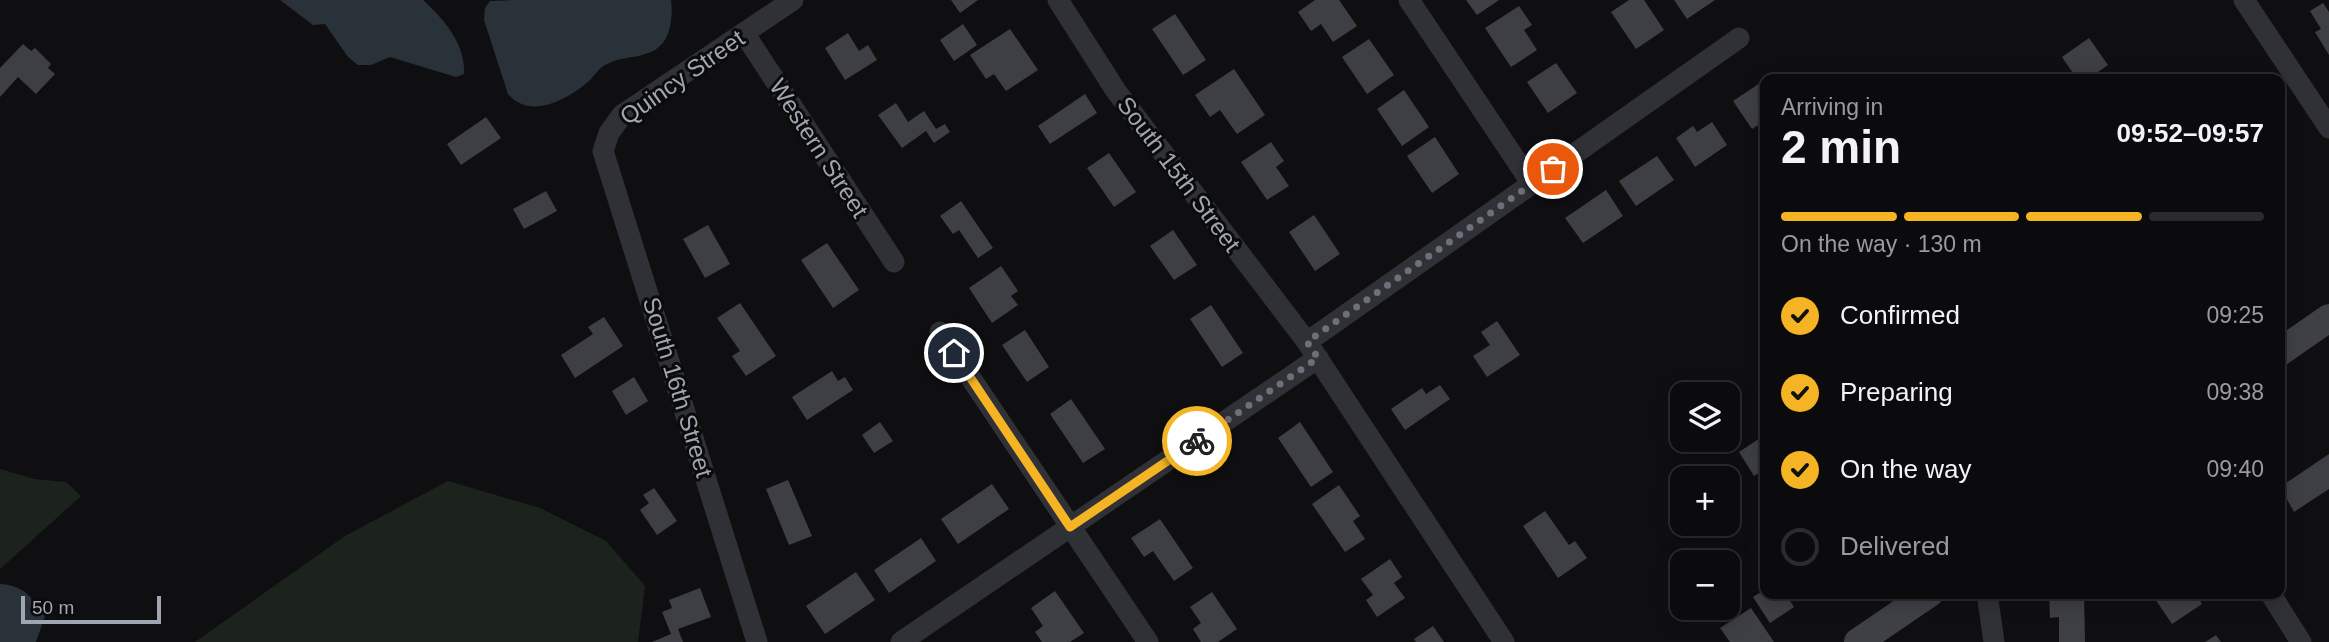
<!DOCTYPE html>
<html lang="en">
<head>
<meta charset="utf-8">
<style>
  :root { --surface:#0b0b0d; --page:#19191b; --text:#f1f3f6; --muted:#9a9b9d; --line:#2b2b2e; --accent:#f4b424 }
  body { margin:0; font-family:Helvetica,sans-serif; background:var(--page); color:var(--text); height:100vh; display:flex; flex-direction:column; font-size:26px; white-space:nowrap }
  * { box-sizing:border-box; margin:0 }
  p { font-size:23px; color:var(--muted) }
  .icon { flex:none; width:38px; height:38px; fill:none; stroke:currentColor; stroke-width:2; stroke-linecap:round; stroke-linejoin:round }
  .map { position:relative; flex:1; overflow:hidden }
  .side { position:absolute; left:1760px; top:74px; width:525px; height:525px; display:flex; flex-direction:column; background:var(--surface); border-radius:14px; box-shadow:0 4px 18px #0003,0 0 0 2px var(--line) }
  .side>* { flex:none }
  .tools { position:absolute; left:1670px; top:382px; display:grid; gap:14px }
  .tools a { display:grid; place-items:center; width:70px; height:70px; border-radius:14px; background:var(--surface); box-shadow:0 4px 18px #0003,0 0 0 2px var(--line); font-size:35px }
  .scale { position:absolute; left:21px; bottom:18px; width:140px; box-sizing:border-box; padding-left:7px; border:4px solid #a0a5b2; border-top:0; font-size:19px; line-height:24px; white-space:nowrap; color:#a0a5b2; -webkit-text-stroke:5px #0b0b0c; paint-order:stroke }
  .pin { position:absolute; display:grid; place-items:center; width:60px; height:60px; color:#fff; margin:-30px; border:4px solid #fff; border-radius:50%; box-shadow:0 2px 7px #0007 }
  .courier { position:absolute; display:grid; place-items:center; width:70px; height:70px; margin:-35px; border:5px solid #f4b424; border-radius:50%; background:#fff; color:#222; box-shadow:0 2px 9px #0007 }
  .head em { font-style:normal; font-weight:600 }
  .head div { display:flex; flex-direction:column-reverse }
  .head { display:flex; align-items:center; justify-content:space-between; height:119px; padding:0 21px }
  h1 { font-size:46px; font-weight:600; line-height:52px }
  .bar { display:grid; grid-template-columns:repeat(4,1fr); gap:10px 7px; align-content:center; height:84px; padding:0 21px }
  .bar i { height:9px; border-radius:5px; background:var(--line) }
  .bar .active { background:var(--accent) }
  .bar p { grid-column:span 4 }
  ol { padding:0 21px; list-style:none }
  li { display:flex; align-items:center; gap:21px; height:77px }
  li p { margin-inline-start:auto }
  li .icon { padding:7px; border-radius:50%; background:var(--accent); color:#111; stroke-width:4 }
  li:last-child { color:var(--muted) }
  li i { width:38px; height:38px; border:4px solid var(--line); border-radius:50% }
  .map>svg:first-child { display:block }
  .green { fill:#1c231d }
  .water { fill:#293239 }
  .building { fill:#3e3f44 }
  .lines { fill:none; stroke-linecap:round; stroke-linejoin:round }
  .street { stroke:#303136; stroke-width:21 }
  .secondary { stroke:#3e4046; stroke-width:28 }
  .done { stroke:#6d707a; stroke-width:7; stroke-dasharray:0 12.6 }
  .route { stroke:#f4b424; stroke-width:9 }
  .labels { text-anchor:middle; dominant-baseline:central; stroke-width:6; stroke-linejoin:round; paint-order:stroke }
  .street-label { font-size:24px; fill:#a0a5b2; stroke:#0b0b0c }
</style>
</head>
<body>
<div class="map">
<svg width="2329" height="642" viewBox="0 0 2329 642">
  <rect width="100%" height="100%" fill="#0f0f11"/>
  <g class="green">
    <polygon points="0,469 34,479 66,482 81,496 0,569"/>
    <polygon points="448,481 540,508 606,541 645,586 638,642 195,642 345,536"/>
  </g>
  <g class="water">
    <path d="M280,0H423C444,19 466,45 464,74L456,77L390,57L371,65H358L348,57L325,24L313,25Z"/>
    <path d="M513,0H671C673,13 671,37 660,46C648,58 624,56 609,63C599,67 596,74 589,81C567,100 530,120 508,94L484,20L485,8L490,1Z"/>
    <path d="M0,584C24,585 32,598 45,616L36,642H0Z"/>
  </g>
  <g class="building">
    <polygon points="951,0 978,0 960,13"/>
    <polygon points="1315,0 1339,0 1357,26 1333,42 1321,24 1311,31 1298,12"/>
    <polygon points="1466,0 1499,0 1477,15"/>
    <polygon points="1629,0 1644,0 1664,30 1636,49 1611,12"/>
    <polygon points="1674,0 1715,0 1687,19"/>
    <polygon points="2323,3 2329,12 2329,55 2315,32 2321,29 2310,11"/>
    <polygon points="1519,6 1532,25 1524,30 1537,50 1511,67 1485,28"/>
    <polygon points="1175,14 1206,60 1183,75 1152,29"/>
    <polygon points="963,24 977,45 954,61 940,40"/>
    <polygon points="1010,29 1038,70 1006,91 994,74 986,79 970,55"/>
    <polygon points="848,33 859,51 868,45 877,60 845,80 825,48"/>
    <polygon points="2089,38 2108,65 2088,79 2077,79 2062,57"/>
    <polygon points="1369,39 1394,75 1367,94 1342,57"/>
    <polygon points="23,44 31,51 35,48 51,64 48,68 55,74 36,94 18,77 0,97 0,68"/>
    <polygon points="1556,63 1577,93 1548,113 1527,82"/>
    <polygon points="1234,69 1265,115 1237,134 1220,110 1210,117 1195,95"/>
    <polygon points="1766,79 1766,120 1752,129 1733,101"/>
    <polygon points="1404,90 1429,127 1402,146 1377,109"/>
    <polygon points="1085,94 1097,113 1050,144 1038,126"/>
    <polygon points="896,103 908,122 924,111 936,129 945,124 950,132 934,143 926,131 902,148 878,115"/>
    <polygon points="486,117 501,138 461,165 447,144"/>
    <polygon points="1712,122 1727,145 1695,167 1676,138 1693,126 1697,132"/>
    <polygon points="1435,137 1459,174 1432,193 1407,156"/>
    <polygon points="1271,142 1284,161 1276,167 1289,186 1267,200 1241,162"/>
    <polygon points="1109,153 1136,192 1114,207 1087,168"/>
    <polygon points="1657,156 1674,180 1636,206 1619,181"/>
    <polygon points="1606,190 1623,216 1583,243 1565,218"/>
    <polygon points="546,191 557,211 524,229 513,209"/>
    <polygon points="961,201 993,248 978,258 959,230 953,234 940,216"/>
    <polygon points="1314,215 1340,254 1315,271 1289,232"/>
    <polygon points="708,225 730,264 705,278 683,239"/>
    <polygon points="1173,230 1197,265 1174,280 1150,246"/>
    <polygon points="827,243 859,290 833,308 801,260"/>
    <polygon points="1001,266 1018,291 1011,296 1018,305 992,323 969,288"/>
    <polygon points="740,303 776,356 746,376 732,356 740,351 717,318"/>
    <polygon points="1211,305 1243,353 1222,367 1190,319"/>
    <polygon points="604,317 623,346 575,378 561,355 593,334 588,327"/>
    <polygon points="1497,321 1520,355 1487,377 1473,356 1490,345 1481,332"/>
    <polygon points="1025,330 1049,367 1027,382 1002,345"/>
    <polygon points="832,371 838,381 845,377 853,390 807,420 792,397"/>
    <polygon points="634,377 648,401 626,415 612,391"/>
    <polygon points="1440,385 1450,399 1405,430 1391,409 1422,388 1426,394"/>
    <polygon points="1071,399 1105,449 1083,463 1050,414"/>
    <polygon points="880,422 893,441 874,453 862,435"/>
    <polygon points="1300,422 1333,472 1311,487 1278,438"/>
    <polygon points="1766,434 1766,468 1754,476 1739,452"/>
    <polygon points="2329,454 2329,489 2294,512 2280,487"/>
    <polygon points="788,480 812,536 789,545 766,489"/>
    <polygon points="992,484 1009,509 958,544 941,519"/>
    <polygon points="1339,485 1360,516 1353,521 1365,539 1345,552 1312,504"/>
    <polygon points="654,488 677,521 657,535 640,510 649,503 643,495"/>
    <polygon points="1545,511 1569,545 1575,541 1587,558 1558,578 1523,526"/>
    <polygon points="1160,519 1193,568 1174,581 1153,551 1144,557 1131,538"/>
    <polygon points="921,538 936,561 889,593 874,570"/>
    <polygon points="1390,559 1402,577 1394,583 1405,598 1377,617 1366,600 1373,595 1361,579"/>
    <polygon points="856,572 875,600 825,634 806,606"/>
    <polygon points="700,588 711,617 678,629 683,642 652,642 671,634 662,612 672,608 669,600"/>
    <polygon points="1766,589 1766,593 1785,593 1794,607 1770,623 1753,597"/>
    <polygon points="1055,591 1084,633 1070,642 1042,642 1035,632 1043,626 1031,608"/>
    <polygon points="1212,592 1237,629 1218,642 1201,642 1193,629 1201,623 1190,607"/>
    <polygon points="2049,593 2084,593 2085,642 2059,642 2059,617 2050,618"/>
    <polygon points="2151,593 2195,593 2202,604 2172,624"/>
    <polygon points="1751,608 1774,642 1730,642 1720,628"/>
    <polygon points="1433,626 1444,642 1416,642 1414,639"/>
    <polygon points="2216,635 2221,642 2205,642"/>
  </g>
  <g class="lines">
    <g class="street">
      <polyline points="1058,0 1116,91 1307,342 1504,642"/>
      <polyline points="1409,0 1532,184"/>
      <polyline points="2244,0 2329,128"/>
      <polyline points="744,33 894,262"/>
      <polyline points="940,332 1148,642"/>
      <polyline points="1307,342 1739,38"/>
      <polyline points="1987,593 1994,642"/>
      <polyline points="2270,593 2301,642"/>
      <polyline points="757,642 603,151 609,133 622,115 793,0"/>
      <polyline points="901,642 1318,358"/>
    </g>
    <g class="secondary">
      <polyline points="2280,352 2329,318"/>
      <polyline points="1858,642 1930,593"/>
    </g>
  </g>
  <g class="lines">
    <polyline class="done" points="1197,441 1318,358 1307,342 1553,169"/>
    <polyline class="route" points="954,353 1070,527 1197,441"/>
  </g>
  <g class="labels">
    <g class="street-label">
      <text transform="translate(682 77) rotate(-35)">Quincy Street</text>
      <text transform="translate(819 148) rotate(57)">Western Street</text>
      <text transform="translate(1179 174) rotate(53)">South 15th Street</text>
      <text transform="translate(678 387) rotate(73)">South 16th Street</text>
    </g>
  </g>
</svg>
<div class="tools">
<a><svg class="icon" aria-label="layers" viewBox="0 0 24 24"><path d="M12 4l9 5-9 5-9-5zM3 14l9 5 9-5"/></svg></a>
<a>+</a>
<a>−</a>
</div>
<div class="scale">50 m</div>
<div class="pin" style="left:1553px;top:169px;background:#ea580c"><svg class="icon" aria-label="bag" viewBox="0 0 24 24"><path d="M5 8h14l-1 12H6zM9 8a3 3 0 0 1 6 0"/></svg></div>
<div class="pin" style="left:954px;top:353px;background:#1f2937"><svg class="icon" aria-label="home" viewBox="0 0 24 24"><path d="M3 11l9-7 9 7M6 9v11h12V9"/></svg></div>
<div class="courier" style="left:1197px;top:441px"><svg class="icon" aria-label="bike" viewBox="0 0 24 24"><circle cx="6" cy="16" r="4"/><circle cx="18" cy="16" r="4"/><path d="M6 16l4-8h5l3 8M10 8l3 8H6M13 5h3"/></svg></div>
<section class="side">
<div class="head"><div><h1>2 min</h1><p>Arriving in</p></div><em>09:52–09:57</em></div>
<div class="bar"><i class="active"></i><i class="active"></i><i class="active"></i><i></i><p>On the way · 130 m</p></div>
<ol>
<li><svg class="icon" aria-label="check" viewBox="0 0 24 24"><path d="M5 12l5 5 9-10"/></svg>Confirmed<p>09:25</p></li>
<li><svg class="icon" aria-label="check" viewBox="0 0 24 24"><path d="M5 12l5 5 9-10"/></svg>Preparing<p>09:38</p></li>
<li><svg class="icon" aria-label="check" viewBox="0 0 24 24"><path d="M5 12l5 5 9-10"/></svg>On the way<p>09:40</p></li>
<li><i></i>Delivered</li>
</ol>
</section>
</div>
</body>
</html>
